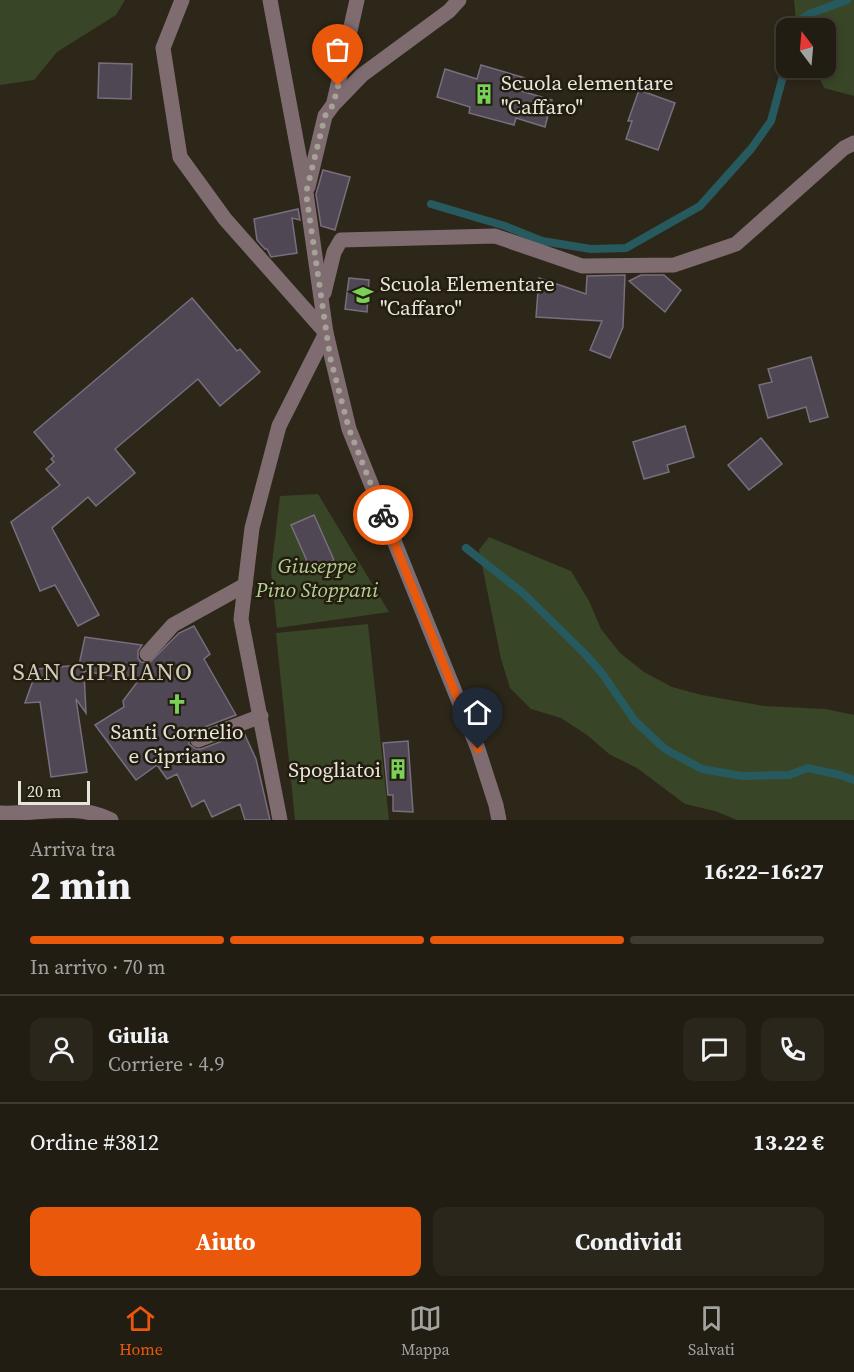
<!DOCTYPE html>
<html lang="it">
<head>
<meta charset="utf-8">
<style>
  :root { --surface:#221d13; --page:#2a261c; --text:#f1f3f6; --muted:#a2a2a0; --line:#3f3b33; --accent:#ea580c }
  body { margin:0; font-family:"Source Serif 4",serif; background:var(--page); color:var(--text); height:100vh; display:flex; flex-direction:column; font-size:22px; white-space:nowrap }
  * { box-sizing:border-box; margin:0 }
  p { font-size:20px; color:var(--muted) }
  .icon { flex:none; width:33px; height:33px; fill:none; stroke:currentColor; stroke-width:2; stroke-linecap:round; stroke-linejoin:round }
  .map { position:relative; height:820px; overflow:hidden }
  .panel { display:flex; flex-direction:column; background:var(--surface); flex:1 }
  .panel>* { flex:none }
  .needle { width:39px; rotate:344deg }
  .fabs { position:absolute; left:776px; top:18px; display:grid; gap:12px }
  .fabs a { display:grid; place-items:center; width:60px; height:60px; border-radius:12px; background:var(--surface); box-shadow:0 3px 9px #0003,0 0 0 2px var(--line); font-size:30px }
  .scale { position:absolute; left:18px; bottom:15px; width:72px; box-sizing:border-box; padding-left:6px; border:3px solid #e9e5dc; border-top:0; font-size:16px; line-height:21px; white-space:nowrap; color:#e9e5dc; -webkit-text-stroke:4px #231d0f; paint-order:stroke }
  .pin { position:absolute; display:grid; place-items:center; width:51px; height:51px; color:#fff; margin:-62px -26px; border-radius:50% 50% 50% 0; rotate:-45deg; box-shadow:0 0 6px #0007 }
  .pin .icon { rotate:45deg }
  .courier { position:absolute; display:grid; place-items:center; width:60px; height:60px; margin:-30px; border:4px solid #ea580c; border-radius:50%; background:#fff; color:#222; box-shadow:0 2px 8px #0007 }
  .head em { font-style:normal; font-weight:700 }
  .head div { display:flex; flex-direction:column-reverse }
  .head { display:flex; align-items:center; justify-content:space-between; height:102px; padding:0 30px }
  h1 { font-size:39px; font-weight:700; line-height:45px }
  .bar { display:grid; grid-template-columns:repeat(4,1fr); gap:9px 6px; align-content:center; height:72px; padding:0 30px }
  .bar i { height:8px; border-radius:4px; background:var(--line) }
  .bar .current { background:var(--accent) }
  .bar p { grid-column:span 4 }
  .line { display:flex; align-items:center; gap:15px; padding:0 30px; border-top:2px solid var(--line) }
  .line div { flex:1 }
  .round { display:grid; place-items:center; flex:none; width:63px; height:63px; border-radius:12px; background:var(--page) }
  .primary-button { display:flex; gap:12px; margin-top:auto; padding:12px 30px }
  .primary-button a { flex:1; height:69px; border-radius:12px; background:var(--accent); color:#fff; font-size:24px; font-weight:700; line-height:69px; text-align:center }
  .primary-button a+a { background:var(--page); color:var(--text) }
  .dock { display:flex; justify-content:space-around; align-items:center; height:84px; border-top:2px solid var(--line); background:var(--surface); font-size:16px; color:var(--muted) }
  .dock a { display:grid; justify-items:center; gap:3px }
  .dock .current { color:var(--accent) }
  .map>svg:first-child { display:block }
  .green { fill:#384526 }
  .lines { fill:none; stroke-linecap:round; stroke-linejoin:round }
  .stream { stroke:#265a5e; stroke-width:8 }
  .building { fill:#504755; stroke:#786e7d; stroke-width:1.5 }
  .minor { stroke:#7f6c71; stroke-width:15 }
  .done { stroke:#a7a298; stroke-width:6; stroke-dasharray:0 10.8 }
  .route { stroke:#ea580c; stroke-width:8 }
  .labels { text-anchor:middle; dominant-baseline:central; stroke-width:5; stroke-linejoin:round; paint-order:stroke }
  .poi-label { font-size:21px; fill:#e9e5dc; stroke:#231d0f; text-anchor:start }
  .park-label { font-size:21px; font-style:italic; fill:#b6d094; stroke:#231d0f }
  .quarter-label { font-size:24px; letter-spacing:1.5px; fill:#d4ccbb; stroke:#231d0f }
</style>
</head>
<body>
<div class="map">
<svg width="854" height="820" viewBox="0 0 854 820">
  <rect width="100%" height="100%" fill="#2d2719"/>
  <g class="green">
    <polygon points="0,0 125,0 116,15 57,52 34,80 0,85"/>
    <polygon points="794,0 854,0 854,96 824,88 815,68 825,68 825,28 798,28 796,22"/>
    <polygon points="318,494 389,612 277,628 271,572 280,496"/>
    <polygon points="489,537 571,571 589,601 601,629 620,653 644,672 672,687 702,695 764,706 826,709 854,715 854,820 737,820 715,811 685,804 637,768 609,754 587,735 561,718 531,709 510,688 501,659 479,550"/>
    <polygon points="368,624 389,820 295,820 276,633"/>
  </g>
  <g class="lines">
    <g class="stream">
      <polyline points="791,28 792,26 809,14 847,0"/>
      <polyline points="431,204 505,226 542,241 591,249 626,248 700,206 751,149 771,121 783,76 783,52 786,43"/>
      <polyline points="466,548 523,593 585,654 601,672 635,721 665,749 702,769 742,776 789,775 808,768 840,775 854,780"/>
    </g>
  </g>
  <g class="building">
    <polygon points="99,63 132,64 131,99 98,98"/>
    <polygon points="481,65 525,78 521,91 552,100 545,127 516,118 514,125 469,113 470,107 437,97 445,69 477,79"/>
    <polygon points="639,90 675,103 658,150 626,139 632,121 628,121"/>
    <polygon points="323,170 350,177 335,230 321,226 316,194"/>
    <polygon points="298,209 300,220 292,218 297,253 271,257 267,249 265,249 257,240 254,219"/>
    <polygon points="625,275 623,327 610,358 590,350 602,321 536,317 539,278 586,294 587,276"/>
    <polygon points="641,275 664,275 681,290 665,312 629,281"/>
    <polygon points="349,278 369,280 367,312 345,309"/>
    <polygon points="192,298 237,351 240,349 260,372 220,406 198,379 115,449 135,473 96,506 88,497 52,528 99,615 78,626 55,585 40,591 11,522 60,485 46,469 54,462 51,459 54,456 34,432"/>
    <polygon points="811,357 828,417 810,422 806,407 768,418 759,385 772,382 768,369"/>
    <polygon points="685,426 694,457 667,465 669,472 644,479 633,442"/>
    <polygon points="761,438 782,464 749,490 728,465"/>
    <polygon points="314,515 334,560 311,570 291,525"/>
    <polygon points="194,626 210,654 204,659 236,715 194,731 189,738 189,744 196,749 201,749 244,733 256,759 270,820 245,820 240,804 212,817 204,800 192,807 177,774 167,779 157,765 136,780 95,725 124,707 123,701 138,681 84,671 86,713 76,699 87,772 51,777 40,702 25,703 37,669 79,665 85,637 142,645 138,651 138,658 141,662 149,663 179,633"/>
    <polygon points="408,741 413,812 393,811 393,795 388,795 383,743"/>
  </g>
  <g class="lines">
    <g class="minor">
      <polyline points="182,0 163,48 180,157 225,219 326,333 279,426 252,528 241,619 280,820"/>
      <polyline points="270,0 306,193 326,333 349,429 478,749 496,805 499,820"/>
      <polyline points="334,102 357,0"/>
      <polyline points="308,187 325,116 333,105 362,75 449,11 459,0"/>
      <polyline points="324,293 334,252 341,240 495,236 582,266 674,265 736,244 844,148 854,143"/>
      <polyline points="147,654 173,625 245,585"/>
      <polyline points="198,740 261,716"/>
      <path d="M0,813C37,815 76,802 111,820"/>
    </g>
  </g>
  <g class="lines">
    <polyline class="done" points="338,86 333,105 325,116 306,193 330,357 349,429 383,515"/>
    <polyline class="route" points="383,515 478,749"/>
  </g>
  <defs>
    <g id="building-bare" transform="scale(1.62)"><path d="M-4-6H4V6H1V3H-1V6H-4ZM-2.5-4.3h1.7v1.8h-1.7ZM.8-4.3h1.7v1.8H.8ZM-2.5-1h1.7V.8h-1.7ZM.8-1h1.7V.8H.8Z" fill="#79d157" stroke="#231d0f" stroke-width="2.5" paint-order="stroke"/></g>
    <g id="school-bare" transform="scale(1.62)"><path d="M0-5L7-2L0 1L-7-2ZM-4 1L0 2.5L4 1V4Q0 6-4 4Z" fill="#79d157" stroke="#231d0f" stroke-width="2.5" paint-order="stroke"/></g>
    <g id="church-bare" transform="scale(1.62)"><path d="M-1.2-6h2.4v3.5h3.3v2.4h-3.3V6h-2.4V-.1h-3.3v-2.4h3.3Z" fill="#79d157" stroke="#231d0f" stroke-width="2.5" paint-order="stroke"/></g>
  </defs>
  <g fill-rule="evenodd">
    <use href="#building-bare" x="484" y="94"/>
    <use href="#school-bare" x="363" y="295"/>
    <use href="#church-bare" x="177" y="704"/>
    <use href="#building-bare" x="398" y="769"/>
  </g>
  <g class="labels">
    <g class="poi-label">
      <text x="501" y="82">Scuola elementare<tspan x="501" dy="24">"Caffaro"</tspan></text>
      <text x="380" y="283">Scuola Elementare<tspan x="380" dy="24">"Caffaro"</tspan></text>
      <text x="177" y="731" text-anchor="middle">Santi Cornelio<tspan x="177" dy="24">e Cipriano</tspan></text>
      <text x="381" y="769" text-anchor="end">Spogliatoi</text>
    </g>
    <g class="park-label">
      <text x="317" y="565">Giuseppe<tspan x="317" dy="24">Pino Stoppani</tspan></text>
    </g>
    <g class="quarter-label">
      <text x="103" y="671">SAN CIPRIANO</text>
    </g>
  </g>
</svg>
<div class="fabs">
<a><svg class="needle" viewBox="-14 -14 28 28"><path d="M0-13l5 13h-10z" fill="#e53935"/><path d="M0 13l5-13h-10z" fill="#a2a2a0"/></svg></a>
</div>
<div class="scale">20 m</div>
<div class="pin" style="left:338px;top:86px;background:#ea580c"><svg class="icon" aria-label="bag" viewBox="0 0 24 24"><path d="M5 8h14l-1 12H6zM9 8a3 3 0 0 1 6 0"/></svg></div>
<div class="pin" style="left:478px;top:749px;background:#1f2937"><svg class="icon" aria-label="home" viewBox="0 0 24 24"><path d="M3 11l9-7 9 7M6 9v11h12V9"/></svg></div>
<div class="courier" style="left:383px;top:515px"><svg class="icon" aria-label="bike" viewBox="0 0 24 24"><circle cx="6" cy="16" r="4"/><circle cx="18" cy="16" r="4"/><path d="M6 16l4-8h5l3 8M10 8l3 8H6M13 5h3"/></svg></div>
</div>
<section class="panel">
<div class="head"><div><h1>2 min</h1><p>Arriva tra</p></div><em>16:22–16:27</em></div>
<div class="bar"><i class="current"></i><i class="current"></i><i class="current"></i><i></i><p>In arrivo · 70 m</p></div>
<div class="line" style="height:108px"><a class="round"><svg class="icon" aria-label="person" viewBox="0 0 24 24"><circle cx="12" cy="8" r="4"/><path d="M4 21q1-7 8-7t8 7"/></svg></a><div><b>Giulia</b><p>Corriere · 4.9</p></div><a class="round"><svg class="icon" aria-label="chat" viewBox="0 0 24 24"><path d="M4 5h16v11H9l-5 4z"/></svg></a><a class="round"><svg class="icon" aria-label="phone" viewBox="0 0 24 24"><path d="M5 4h4l2 5-3 2q2 4 5 5l2-3 5 2v4C11 20 4 13 5 4z"/></svg></a></div>
<div class="line" style="height:78px"><div>Ordine #3812</div><b>13.22 €</b></div>
<div class="primary-button"><a>Aiuto</a><a>Condividi</a></div>
</section>
<nav class="dock">
<a class="current"><svg class="icon" aria-label="home" viewBox="0 0 24 24"><path d="M3 11l9-7 9 7M6 9v11h12V9"/></svg>Home</a>
<a><svg class="icon" aria-label="map" viewBox="0 0 24 24"><path d="M3 6l6-2 6 2 6-2v14l-6 2-6-2-6 2zM9 4v14M15 6v14"/></svg>Mappa</a>
<a><svg class="icon" aria-label="saved" viewBox="0 0 24 24"><path d="M7 4h10v16l-5-4-5 4z"/></svg>Salvati</a>
</nav>
</body>
</html>
